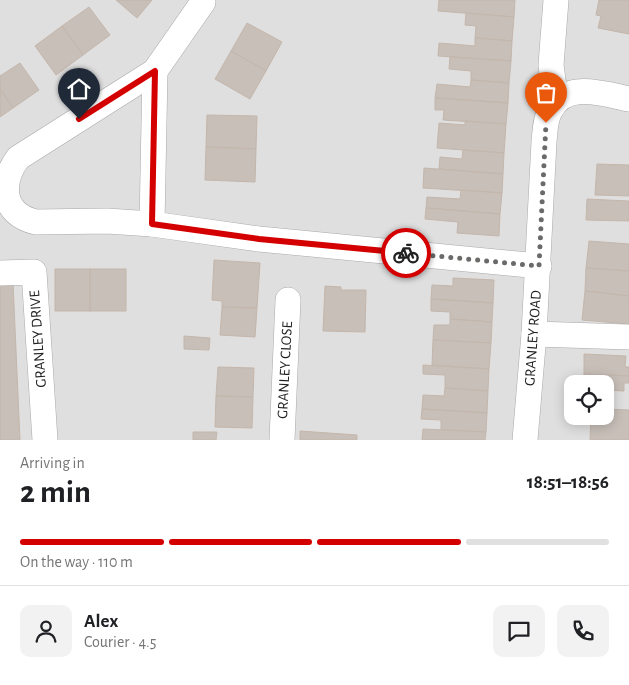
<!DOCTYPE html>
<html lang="en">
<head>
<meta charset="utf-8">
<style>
  :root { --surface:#fff; --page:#f2f2f2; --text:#202124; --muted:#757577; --line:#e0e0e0; --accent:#d40000 }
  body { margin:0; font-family:"Alegreya Sans",sans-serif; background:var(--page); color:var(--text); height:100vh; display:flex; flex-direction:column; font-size:19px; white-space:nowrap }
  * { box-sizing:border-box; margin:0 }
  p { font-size:16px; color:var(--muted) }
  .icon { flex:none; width:28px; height:28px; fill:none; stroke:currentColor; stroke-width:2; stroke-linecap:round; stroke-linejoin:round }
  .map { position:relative; height:440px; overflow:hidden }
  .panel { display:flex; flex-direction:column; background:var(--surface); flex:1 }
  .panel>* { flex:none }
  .controls { position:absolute; left:564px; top:375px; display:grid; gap:10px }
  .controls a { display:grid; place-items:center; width:50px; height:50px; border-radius:10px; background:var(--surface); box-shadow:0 2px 12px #0003; font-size:25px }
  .pin { position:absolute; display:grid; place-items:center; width:42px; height:42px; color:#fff; margin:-51px -21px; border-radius:50% 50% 50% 0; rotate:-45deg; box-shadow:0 0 5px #0007 }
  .pin .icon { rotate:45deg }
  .courier { position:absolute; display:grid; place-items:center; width:50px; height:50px; margin:-25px; border:4px solid #d40000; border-radius:50%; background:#fff; color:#222; box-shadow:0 1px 6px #0007 }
  .overview em { font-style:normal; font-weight:700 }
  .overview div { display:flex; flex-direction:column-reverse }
  .overview { display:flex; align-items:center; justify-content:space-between; height:85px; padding:0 20px }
  h1 { font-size:32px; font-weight:700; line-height:38px }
  .bar { display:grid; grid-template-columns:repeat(4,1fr); gap:8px 5px; align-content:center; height:60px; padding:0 20px }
  .bar i { height:6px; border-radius:4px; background:var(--line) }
  .bar .selected { background:var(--accent) }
  .bar p { grid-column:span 4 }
  .line { display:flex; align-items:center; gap:12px; padding:0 20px; border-top:1px solid var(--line) }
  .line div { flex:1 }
  .round { display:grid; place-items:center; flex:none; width:52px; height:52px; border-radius:10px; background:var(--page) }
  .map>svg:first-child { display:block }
  .residential { fill:#e0dfdf; fill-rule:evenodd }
  .building { fill:#c7bfb8; stroke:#c4b6ab }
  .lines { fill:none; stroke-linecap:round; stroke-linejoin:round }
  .street-casing { stroke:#a9a9a9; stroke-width:26 }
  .street { stroke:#fff; stroke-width:25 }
  .done { stroke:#6b6a68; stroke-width:5; stroke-dasharray:0 9 }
  .route { stroke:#d40000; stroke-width:6 }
  .labels { text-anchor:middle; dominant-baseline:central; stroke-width:4.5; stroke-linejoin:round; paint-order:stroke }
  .street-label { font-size:15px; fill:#222; stroke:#fff }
</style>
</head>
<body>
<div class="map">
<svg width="629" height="440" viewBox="0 0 629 440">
  <rect width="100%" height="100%" fill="#f2efe9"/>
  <path class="residential" d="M0,0H629V440H0ZM572,384H605V416H572Z"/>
  <g class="building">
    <polygon points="116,0 152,0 137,18"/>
    <polygon points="439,0 515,0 514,17 438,11"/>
    <polygon points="599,0 629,0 629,34 598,28 601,16 596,15"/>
    <polygon points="89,7 110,35 83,55 62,26"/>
    <polygon points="466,13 514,17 512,41 475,38 476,26 465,25"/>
    <polygon points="247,23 282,42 266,71 231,51"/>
    <polygon points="62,26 83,55 56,75 35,46"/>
    <polygon points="475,38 512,41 511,61 438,56 439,43 475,46"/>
    <polygon points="231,51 266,71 250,99 215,79"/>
    <polygon points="450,57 511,61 509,83 471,80 471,71 449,69"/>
    <polygon points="20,63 39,90 13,108 0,89 0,76"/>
    <polygon points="471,80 509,83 508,103 435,98 437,84 470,87"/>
    <polygon points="0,89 13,108 0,117"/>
    <polygon points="435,98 508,103 506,124 443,120 444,110 435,110"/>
    <polygon points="207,115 257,116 256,149 206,147"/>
    <polygon points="465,121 506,124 504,153 437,148 439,123 465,125"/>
    <polygon points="206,147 256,149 255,182 205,180"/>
    <polygon points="463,150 504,153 503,174 439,169 440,157 462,159"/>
    <polygon points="597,164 629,165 629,196 595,195"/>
    <polygon points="424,168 503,174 502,193 423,188"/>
    <polygon points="461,190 502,193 500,214 426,208 427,197 460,199"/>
    <polygon points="587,199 629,201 629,221 586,220"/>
    <polygon points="426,208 500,214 499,236 457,233 458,222 425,219"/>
    <polygon points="589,241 629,244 629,271 586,268"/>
    <polygon points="214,260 260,263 257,308 222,307 222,301 212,300"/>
    <polygon points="586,268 629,271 629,296 585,291"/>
    <rect x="55" y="269" width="35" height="42"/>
    <rect x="90" y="269" width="36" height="42"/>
    <polygon points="453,278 494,280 493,303 431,299 432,285 453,286"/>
    <polygon points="13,283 20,440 0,440 0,284"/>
    <polygon points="325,286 341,287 341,290 366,290 365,332 323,331"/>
    <polygon points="585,291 629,296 629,324 582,320"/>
    <polygon points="431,299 493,303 492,322 450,319 450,312 431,311"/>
    <polygon points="222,307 257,308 255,337 220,335"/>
    <polygon points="450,319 492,322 491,343 433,340 434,325 450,325"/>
    <polygon points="184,336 210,338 209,350 184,349"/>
    <polygon points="433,340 491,343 489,369 432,365"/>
    <polygon points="584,354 626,356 625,367 629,367 629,376 584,374"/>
    <polygon points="423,365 489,369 488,391 445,388 445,375 423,374"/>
    <polygon points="218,367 254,368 253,397 216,396"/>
    <polygon points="584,374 629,376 629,383 624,383 624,391 605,390 605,384 583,384"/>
    <polygon points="445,388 488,391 487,413 422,409 423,395 444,396"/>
    <polygon points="216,396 253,397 252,428 215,427"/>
    <polygon points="422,409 487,413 486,432 441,430 441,420 421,419"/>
    <polygon points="605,409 629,410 629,440 590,440 591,416 605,416"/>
    <polygon points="423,429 486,432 485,440 422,440"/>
    <polygon points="300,431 357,435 357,440 300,440"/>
    <polygon points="193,432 217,432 216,440 193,440"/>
  </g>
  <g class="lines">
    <g class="street-casing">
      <g id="street">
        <path d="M203,2L155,71L18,158C0,183 1,214 36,222L107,221L152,224L259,239L539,266"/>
        <polyline points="556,102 551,65 556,0"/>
        <polyline points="152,224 155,71"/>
        <polyline points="0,273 34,272 45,440"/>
        <polyline points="534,334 629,337"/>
        <polyline points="282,440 288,300"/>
        <path d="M525,440L534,334L544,142C545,132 545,120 550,111C565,80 604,94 629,99"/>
      </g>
    </g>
    <use href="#street" class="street"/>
  </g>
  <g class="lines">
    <polyline class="done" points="406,253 539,266 546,123"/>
    <polyline class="route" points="79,119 155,71 152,224 259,239 406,253"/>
  </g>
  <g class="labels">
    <g class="street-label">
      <text transform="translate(533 338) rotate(-86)">GRANLEY ROAD</text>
      <text transform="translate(38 339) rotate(-94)">GRANLEY DRIVE</text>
      <text transform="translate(285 370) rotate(-87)">GRANLEY CLOSE</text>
    </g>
  </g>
</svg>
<div class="controls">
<a><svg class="icon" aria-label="locate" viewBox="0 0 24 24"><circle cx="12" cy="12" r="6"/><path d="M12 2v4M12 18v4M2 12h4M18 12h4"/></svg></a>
</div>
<div class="pin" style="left:546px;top:123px;background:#ea580c"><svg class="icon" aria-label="bag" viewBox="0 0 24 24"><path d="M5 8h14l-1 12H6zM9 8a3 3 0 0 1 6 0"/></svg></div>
<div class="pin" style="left:79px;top:119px;background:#1f2937"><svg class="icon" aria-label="home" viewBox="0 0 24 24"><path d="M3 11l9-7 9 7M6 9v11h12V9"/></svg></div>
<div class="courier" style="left:406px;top:253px"><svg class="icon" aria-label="bike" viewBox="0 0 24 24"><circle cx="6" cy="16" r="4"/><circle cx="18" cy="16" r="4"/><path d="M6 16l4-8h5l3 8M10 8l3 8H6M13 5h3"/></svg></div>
</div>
<section class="panel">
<div class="overview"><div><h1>2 min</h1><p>Arriving in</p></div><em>18:51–18:56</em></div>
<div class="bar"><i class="selected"></i><i class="selected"></i><i class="selected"></i><i></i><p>On the way · 110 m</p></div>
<div class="line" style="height:90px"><a class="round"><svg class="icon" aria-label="person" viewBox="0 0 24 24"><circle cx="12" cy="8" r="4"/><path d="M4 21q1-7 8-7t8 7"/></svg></a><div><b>Alex</b><p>Courier · 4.5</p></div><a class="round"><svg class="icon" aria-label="chat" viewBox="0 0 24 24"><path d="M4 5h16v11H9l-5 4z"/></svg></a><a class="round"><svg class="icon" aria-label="phone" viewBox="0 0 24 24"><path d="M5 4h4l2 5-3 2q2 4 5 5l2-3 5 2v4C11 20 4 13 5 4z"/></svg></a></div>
</section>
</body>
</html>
